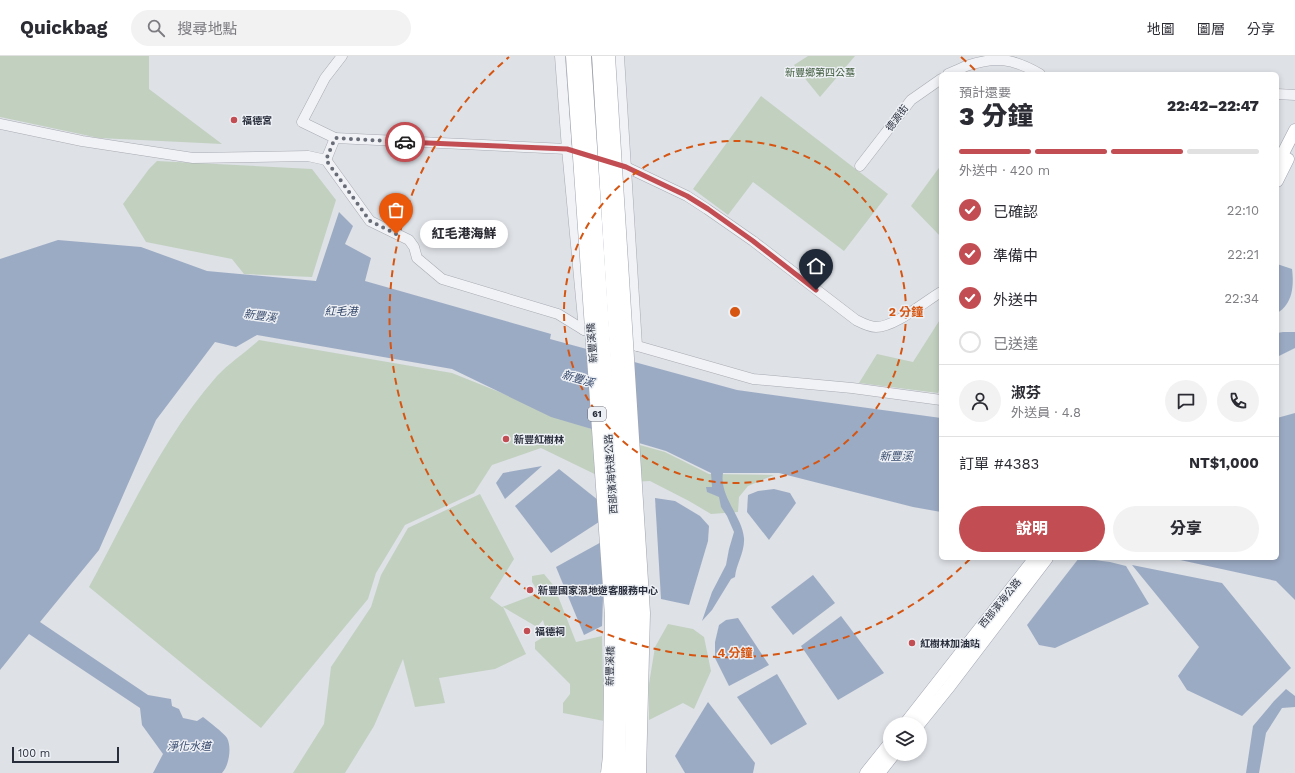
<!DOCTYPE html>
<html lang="zh-TW">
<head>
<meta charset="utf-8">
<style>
  :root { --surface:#fff; --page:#f2f2f3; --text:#2b2b33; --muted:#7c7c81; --line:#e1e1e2; --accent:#c24d52 }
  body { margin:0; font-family:"Work Sans","Noto Sans TC",sans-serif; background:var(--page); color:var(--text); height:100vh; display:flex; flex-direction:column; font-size:15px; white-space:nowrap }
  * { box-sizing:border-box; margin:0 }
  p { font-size:13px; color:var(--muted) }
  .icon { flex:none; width:22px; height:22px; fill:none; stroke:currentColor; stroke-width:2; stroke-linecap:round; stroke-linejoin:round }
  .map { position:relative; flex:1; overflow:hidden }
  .details { position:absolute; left:939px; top:16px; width:340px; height:488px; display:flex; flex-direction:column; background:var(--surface); border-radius:6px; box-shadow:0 2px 6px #0003 }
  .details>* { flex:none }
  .fabs { position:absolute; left:883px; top:661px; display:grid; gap:8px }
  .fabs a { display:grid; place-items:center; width:44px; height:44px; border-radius:50%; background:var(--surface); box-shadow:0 2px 6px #0003; font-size:20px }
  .scale { position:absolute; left:12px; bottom:10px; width:107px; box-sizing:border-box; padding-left:4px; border:2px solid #292e3c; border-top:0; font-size:11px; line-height:14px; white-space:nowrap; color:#292e3c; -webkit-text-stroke:3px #edf0f4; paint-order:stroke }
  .pin { position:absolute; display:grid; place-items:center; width:34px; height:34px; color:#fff; margin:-41px -17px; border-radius:50% 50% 50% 0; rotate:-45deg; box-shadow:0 0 4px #0007 }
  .pin .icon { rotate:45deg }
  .courier { position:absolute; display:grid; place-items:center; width:40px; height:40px; margin:-20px; border:3px solid #c24d52; border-radius:50%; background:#fff; color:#222; box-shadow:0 1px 5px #0007 }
  .bubble { position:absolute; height:28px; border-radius:14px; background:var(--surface); box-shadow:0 2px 6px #0003; font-size:13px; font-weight:800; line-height:28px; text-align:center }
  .summary em { font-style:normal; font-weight:800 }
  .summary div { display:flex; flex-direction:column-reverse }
  .summary { display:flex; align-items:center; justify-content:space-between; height:68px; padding:0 20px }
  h1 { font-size:26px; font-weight:800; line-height:30px }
  .bar { display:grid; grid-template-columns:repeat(4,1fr); gap:6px 4px; align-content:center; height:48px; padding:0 20px }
  .bar i { height:5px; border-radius:3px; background:var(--line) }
  .bar .active { background:var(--accent) }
  .bar p { grid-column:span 4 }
  .line { display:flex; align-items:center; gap:10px; padding:0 20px; border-top:1px solid var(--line) }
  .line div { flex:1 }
  .round { display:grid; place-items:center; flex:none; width:42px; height:42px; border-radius:21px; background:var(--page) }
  ol { padding:0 20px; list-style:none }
  li { display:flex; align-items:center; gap:12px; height:44px }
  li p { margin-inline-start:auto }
  li .icon { padding:4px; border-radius:50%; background:var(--accent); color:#fff; stroke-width:4 }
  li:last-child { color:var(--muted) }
  li i { width:22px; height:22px; border:2px solid var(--line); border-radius:50% }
  .button { display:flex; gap:8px; margin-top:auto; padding:8px 20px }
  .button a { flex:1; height:46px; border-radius:24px; background:var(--accent); color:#fff; font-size:16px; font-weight:800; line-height:46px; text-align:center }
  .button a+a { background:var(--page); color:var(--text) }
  header { display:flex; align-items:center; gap:24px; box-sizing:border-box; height:56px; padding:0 20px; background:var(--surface); border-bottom:1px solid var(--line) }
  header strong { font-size:19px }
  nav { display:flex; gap:22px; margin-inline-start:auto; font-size:14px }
  .search { width:280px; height:36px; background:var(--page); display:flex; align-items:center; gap:10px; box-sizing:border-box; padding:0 14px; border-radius:22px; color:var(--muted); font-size:15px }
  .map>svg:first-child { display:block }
  .green { fill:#c2d0c0 }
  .water { fill:#9cabc4 }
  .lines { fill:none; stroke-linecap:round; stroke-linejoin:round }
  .minor-casing { stroke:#a8abb3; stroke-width:11 }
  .major-casing { stroke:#9fa4b1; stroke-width:13 }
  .minor { stroke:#f1f2f5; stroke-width:10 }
  .major { stroke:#fff; stroke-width:12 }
  .major-bridge-casing { stroke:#9fa4b1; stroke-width:13; stroke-linecap:butt }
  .highway-bridge-casing { stroke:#878d9c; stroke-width:15; stroke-linecap:butt }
  .major-bridge { stroke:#fff; stroke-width:12 }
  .highway-bridge { stroke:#fff; stroke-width:14 }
  .done { stroke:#686d78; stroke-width:4; stroke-dasharray:0 7.2 }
  .route { stroke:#c24d52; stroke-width:5 }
  .ring { fill:none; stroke:#d55511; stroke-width:2; stroke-dasharray:7 5 }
  .poi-dot { fill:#c24d52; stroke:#edf0f4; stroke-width:1.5 }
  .labels { text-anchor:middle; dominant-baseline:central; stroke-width:3; stroke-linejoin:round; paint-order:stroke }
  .shield { fill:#edf0f4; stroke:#646873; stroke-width:1 }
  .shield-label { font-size:9px; font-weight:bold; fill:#292e3c }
  .park-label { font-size:10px; fill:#3a5637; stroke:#edf0f4 }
  .street-label { font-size:10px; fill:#292e3c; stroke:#edf0f4 }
  .poi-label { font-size:10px; font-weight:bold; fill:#292e3c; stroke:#edf0f4; text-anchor:start }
  .water-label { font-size:11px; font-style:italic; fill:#37496c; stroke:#edf0f4 }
  .centre { fill:#d55511; stroke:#edf0f4; stroke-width:2 }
  .ring-label { font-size:12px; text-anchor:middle; font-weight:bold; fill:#d55511; stroke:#edf0f4; stroke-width:3; stroke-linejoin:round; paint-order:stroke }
</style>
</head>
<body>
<header>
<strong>Quickbag</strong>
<div class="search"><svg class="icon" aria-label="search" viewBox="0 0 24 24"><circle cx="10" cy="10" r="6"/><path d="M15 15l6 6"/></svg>搜尋地點</div>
<nav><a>地圖</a><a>圖層</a><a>分享</a></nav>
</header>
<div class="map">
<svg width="1295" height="717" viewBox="0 0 1295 717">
  <rect width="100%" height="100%" fill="#dee1e6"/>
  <g class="green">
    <polygon points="0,0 149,0 149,33 222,88 99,82 0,61"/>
    <polygon points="808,0 855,0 820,41 794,9"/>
    <polygon points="761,40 888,138 844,195 753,126 728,159 693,133"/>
    <polygon points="157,105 312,113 336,144 312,221 244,218 232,203 146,186 123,148 149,113"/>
    <polygon points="941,109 941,181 911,150"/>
    <polygon points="941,262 941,329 938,337 859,327 877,298 913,306"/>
    <path d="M259,284L452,317L611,381L665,396L709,418L774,419L748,430L739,441L738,456L711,458L689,445L650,425L613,427L541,392L492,409L474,437L405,469L376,517L368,543L261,672L89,531C128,459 163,381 217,320C229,307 246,296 259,284Z"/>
    <polygon points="480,438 514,503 490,542 502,551 539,537 532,526 532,520 544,518 554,530 576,586 602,580 604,665 563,657 563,647 570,638 570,628 535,593 535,586 547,579 543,564 537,571 503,551 526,598 495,613 439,622 445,647 415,651 403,603 374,670 345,717 293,717 324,668 331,611 371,551 381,519 408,472"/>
    <polygon points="668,568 693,573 704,581 711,615 694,653 683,647 649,664 649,628 655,591"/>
  </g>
  <g class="water">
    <path d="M339,156L353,170L345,188L371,202L365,225L551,278L550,283L737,334L941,362V456L913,451L779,417H723C719,440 742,460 744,482C745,496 736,508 735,521L731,523L712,554L702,565L712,536L726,509L729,493L734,476L727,460L721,451L719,441L707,436L706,431H712L711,417L666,395L551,361L452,313L257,279L236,291L215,286L156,364L99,494L40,566L148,639L171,643L172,650L179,653L183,662L197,665L203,661C209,666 223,676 227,682C232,691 229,710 222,717H153L163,698L142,669L140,652L29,578L0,614V203L58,184L141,191L207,215L316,225Z"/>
    <path d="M1277,208L1292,213C1294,229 1293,248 1277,257Z"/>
    <polygon points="1283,276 1295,276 1295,292 1277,301 1277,277"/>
    <polygon points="1295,357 1295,544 1276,525 1171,502 1277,502 1277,362"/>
    <polygon points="542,410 505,443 496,427 503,417"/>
    <polygon points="559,413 608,452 602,464 551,497 515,450"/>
    <polygon points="774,433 790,437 796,447 769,484 747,456 748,439 758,435"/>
    <polygon points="655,442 675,445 700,460 709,470 708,485 689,549 661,543"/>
    <polygon points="605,484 602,570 584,579 556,511"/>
    <polygon points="1079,502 1110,506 1126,510 1149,548 1055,592 1039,589 1027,569"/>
    <polygon points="1132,509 1222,527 1291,612 1242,660 1187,634 1178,620 1199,591"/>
    <polygon points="813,519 835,547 793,579 771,551"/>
    <polygon points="841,560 884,617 838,644 801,590"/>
    <polygon points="738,562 769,609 729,630 715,602 715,586 719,569 726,564"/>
    <polygon points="777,618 807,668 771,689 737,641"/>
    <polygon points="1286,633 1295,640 1295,651 1282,652 1266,677 1259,717 1246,717 1253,670 1274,645"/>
    <polygon points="708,646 755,707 753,717 685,717 675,700"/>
  </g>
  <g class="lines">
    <g class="minor-casing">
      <g id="minor">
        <polyline points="560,0 567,93 584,274"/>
        <polyline points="619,0 637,290"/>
        <path d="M948,18C954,15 960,13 966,10C996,0 1012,2 1040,18"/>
        <polyline points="1277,38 1295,39"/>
        <polyline points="0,68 82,85 193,102 308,100 326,104 370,165 409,184 414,191 417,202 442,223 558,258 584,274 597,278"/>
        <polyline points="335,82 302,66 325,22 342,0"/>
        <path d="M326,104L335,82L567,93L626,111L687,140L707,153L753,185L856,264C862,267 869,271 876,271C895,271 924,246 941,236"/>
        <polyline points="860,110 911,44 941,23"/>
        <polyline points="620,285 753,323 852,332 941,344"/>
      </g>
    </g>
    <g class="major-casing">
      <g id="major">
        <polyline points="1277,109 1295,74"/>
        <polyline points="1277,125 1288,103"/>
        <polyline points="905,668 1035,502"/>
        <polyline points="919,668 948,632 1047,502"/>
        <polyline points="866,717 890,687"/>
        <polyline points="879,717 894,698"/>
      </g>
    </g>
    <use href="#minor" class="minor"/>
    <use href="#major" class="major"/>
    <g class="major-bridge-casing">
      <g id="major-bridge">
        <polyline points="572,0 611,560 609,700 607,717"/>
        <polyline points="609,0 644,557 640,717"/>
      </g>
    </g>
    <g class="highway-bridge-casing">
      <g id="highway-bridge">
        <polyline points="584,0 621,558 618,717"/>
        <polyline points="599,0 633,559 632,698 630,717"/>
      </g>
    </g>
    <use href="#major-bridge" class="major-bridge"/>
    <use href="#highway-bridge" class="highway-bridge"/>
  </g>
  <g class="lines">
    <polyline class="done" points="396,178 370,165 326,104 335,82 405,86"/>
    <polyline class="route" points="405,86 567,93 626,111 687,140 708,153 753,185 816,234"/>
  </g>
  <g class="ring">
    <circle cx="735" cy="256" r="171"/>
    <path d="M970 503A341 341 0 1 1 509 1M961 1A341 341 0 0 1 978 17"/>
  </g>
  <g class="poi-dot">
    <circle cx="234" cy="64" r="4"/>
    <circle cx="506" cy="383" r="4"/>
    <circle cx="530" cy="534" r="4"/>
    <circle cx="527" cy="575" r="4"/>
    <circle cx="912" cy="587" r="4"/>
  </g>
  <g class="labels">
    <rect class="shield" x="588" y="351" width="18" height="14" rx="3"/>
    <g class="shield-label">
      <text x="597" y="358">61</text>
    </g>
    <g class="park-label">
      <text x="820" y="16">新豐鄉第四公墓</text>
    </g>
    <g class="street-label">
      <text transform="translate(897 62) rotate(-53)">德源街</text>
      <text transform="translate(592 287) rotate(-94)">新豐溪橋</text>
      <text transform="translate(611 418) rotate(-94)">西部濱海快速公路</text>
      <text transform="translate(1000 547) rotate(-51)">西部濱海公路</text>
      <text transform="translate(610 610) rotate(-89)">新豐溪橋</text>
    </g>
    <g class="poi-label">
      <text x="242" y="64">福德宮</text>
      <text x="514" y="383">新豐紅樹林</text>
      <text x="538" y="534">新豐國家濕地遊客服務中心</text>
      <text x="535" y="575">福德祠</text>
      <text x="920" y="587">紅樹林加油站</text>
    </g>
    <g class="water-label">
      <text x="341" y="255">紅毛港</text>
      <text transform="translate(260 260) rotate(8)">新豐溪</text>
      <text transform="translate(578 323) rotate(16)">新豐溪</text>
      <text x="896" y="400">新豐溪</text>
      <text x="189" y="690">淨化水道</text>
    </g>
  </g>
  <circle cx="735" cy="256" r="6" class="centre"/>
  <g class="ring-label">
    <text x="906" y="260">2 分鐘</text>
    <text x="735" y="601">4 分鐘</text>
  </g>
</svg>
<div class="fabs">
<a><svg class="icon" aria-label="layers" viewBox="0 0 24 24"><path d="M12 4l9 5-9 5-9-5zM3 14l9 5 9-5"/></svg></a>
</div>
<div class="scale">100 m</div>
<div class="pin" style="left:396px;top:178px;background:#ea580c"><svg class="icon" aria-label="bag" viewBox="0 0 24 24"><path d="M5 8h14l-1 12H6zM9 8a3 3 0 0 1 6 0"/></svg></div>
<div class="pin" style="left:816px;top:234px;background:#1f2937"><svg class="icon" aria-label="home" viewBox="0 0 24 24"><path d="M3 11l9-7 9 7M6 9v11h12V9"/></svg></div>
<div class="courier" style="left:405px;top:86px"><svg class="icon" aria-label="car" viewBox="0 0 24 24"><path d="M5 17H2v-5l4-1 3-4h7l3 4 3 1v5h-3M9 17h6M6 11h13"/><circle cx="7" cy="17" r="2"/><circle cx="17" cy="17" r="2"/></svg></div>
<div class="bubble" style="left:420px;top:164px;width:88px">紅毛港海鮮</div>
<section class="details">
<div class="summary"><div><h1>3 分鐘</h1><p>預計還要</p></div><em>22:42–22:47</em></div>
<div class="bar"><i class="active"></i><i class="active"></i><i class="active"></i><i></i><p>外送中 · 420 m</p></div>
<ol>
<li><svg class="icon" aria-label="check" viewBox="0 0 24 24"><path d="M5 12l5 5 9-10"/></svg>已確認<p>22:10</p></li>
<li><svg class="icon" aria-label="check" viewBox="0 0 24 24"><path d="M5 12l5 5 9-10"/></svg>準備中<p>22:21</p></li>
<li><svg class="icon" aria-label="check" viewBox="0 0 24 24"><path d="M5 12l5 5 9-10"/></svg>外送中<p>22:34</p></li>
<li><i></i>已送達</li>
</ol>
<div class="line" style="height:72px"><a class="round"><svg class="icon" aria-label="person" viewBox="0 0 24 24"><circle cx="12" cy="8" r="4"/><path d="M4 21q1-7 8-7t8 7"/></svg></a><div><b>淑芬</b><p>外送員 · 4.8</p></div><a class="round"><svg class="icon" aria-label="chat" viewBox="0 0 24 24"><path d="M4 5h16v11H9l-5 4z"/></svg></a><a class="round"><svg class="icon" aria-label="phone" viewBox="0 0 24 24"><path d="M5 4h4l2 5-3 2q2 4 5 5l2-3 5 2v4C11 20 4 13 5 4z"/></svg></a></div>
<div class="line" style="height:52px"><div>訂單 #4383</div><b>NT$1,000</b></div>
<div class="button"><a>說明</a><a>分享</a></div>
</section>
</div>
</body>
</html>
